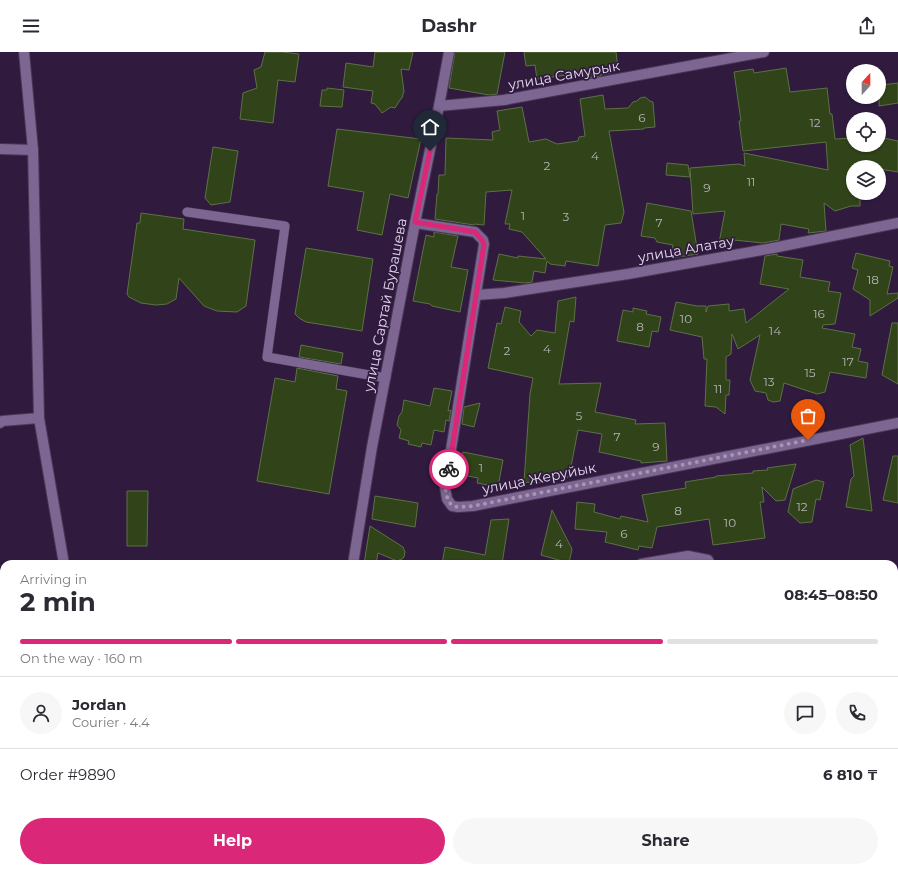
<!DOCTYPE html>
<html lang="en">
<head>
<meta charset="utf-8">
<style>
  :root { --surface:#fff; --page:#f7f7f7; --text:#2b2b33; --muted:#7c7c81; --line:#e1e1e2; --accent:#db2777 }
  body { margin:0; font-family:Montserrat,sans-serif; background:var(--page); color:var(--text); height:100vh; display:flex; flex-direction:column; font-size:15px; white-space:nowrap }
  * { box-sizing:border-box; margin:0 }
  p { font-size:13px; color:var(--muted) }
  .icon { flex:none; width:22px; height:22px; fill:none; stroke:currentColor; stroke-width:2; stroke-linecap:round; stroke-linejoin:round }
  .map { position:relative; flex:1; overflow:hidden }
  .panel { position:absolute; left:0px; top:508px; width:898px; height:312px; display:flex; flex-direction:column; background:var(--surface); border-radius:12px 12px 0 0; box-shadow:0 1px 3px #0004 }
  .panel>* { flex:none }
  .needle { width:26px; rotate:21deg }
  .tools { position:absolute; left:846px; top:12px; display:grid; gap:8px }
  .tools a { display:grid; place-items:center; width:40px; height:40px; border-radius:50%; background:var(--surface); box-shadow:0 1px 3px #0004; font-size:20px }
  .pin { position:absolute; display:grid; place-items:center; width:34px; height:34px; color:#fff; margin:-41px -17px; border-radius:50% 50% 50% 0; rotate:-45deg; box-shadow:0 0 4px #0007 }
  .pin .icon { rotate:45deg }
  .courier { position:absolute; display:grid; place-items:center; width:40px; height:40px; margin:-20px; border:3px solid #db2777; border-radius:50%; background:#fff; color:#222; box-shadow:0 1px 5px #0007 }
  .overview em { font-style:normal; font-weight:700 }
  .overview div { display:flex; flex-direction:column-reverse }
  .overview { display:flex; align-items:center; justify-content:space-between; height:68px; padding:0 20px }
  h1 { font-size:26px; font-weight:700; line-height:30px }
  .bar { display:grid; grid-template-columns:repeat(4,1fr); gap:6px 4px; align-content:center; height:48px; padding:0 20px }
  .bar i { height:5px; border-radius:3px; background:var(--line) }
  .bar .selected { background:var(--accent) }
  .bar p { grid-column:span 4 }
  .line { display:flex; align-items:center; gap:10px; padding:0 20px; border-top:1px solid var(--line) }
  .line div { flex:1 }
  .round { display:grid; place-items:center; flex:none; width:42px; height:42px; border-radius:21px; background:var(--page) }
  .button { display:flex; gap:8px; margin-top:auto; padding:8px 20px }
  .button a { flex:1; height:46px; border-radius:24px; background:var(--accent); color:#fff; font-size:16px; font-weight:700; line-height:46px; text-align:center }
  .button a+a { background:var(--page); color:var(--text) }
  header { display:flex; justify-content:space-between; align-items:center; height:52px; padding:0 20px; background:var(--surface); font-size:18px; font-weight:700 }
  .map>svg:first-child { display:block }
  .building { fill:#314319; stroke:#5d7145 }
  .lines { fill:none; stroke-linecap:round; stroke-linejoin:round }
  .service-casing { stroke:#493756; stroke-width:10 }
  .minor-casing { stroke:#493756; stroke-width:12 }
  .service { stroke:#7d6691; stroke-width:9 }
  .minor { stroke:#7d6691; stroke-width:10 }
  .done { stroke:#a596b2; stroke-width:4; stroke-dasharray:0 7.2 }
  .route { stroke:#db2777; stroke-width:5 }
  .labels { text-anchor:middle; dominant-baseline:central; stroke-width:3.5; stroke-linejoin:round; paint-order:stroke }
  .number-label { font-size:12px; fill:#b7b3ba }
  .street-label { font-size:14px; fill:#e4d8f0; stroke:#301b3f }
</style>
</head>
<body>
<header><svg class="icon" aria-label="menu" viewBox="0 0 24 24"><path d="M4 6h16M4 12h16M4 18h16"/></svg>Dashr<svg class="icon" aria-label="share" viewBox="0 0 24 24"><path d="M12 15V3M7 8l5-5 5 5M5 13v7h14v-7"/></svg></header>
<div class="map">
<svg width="898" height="820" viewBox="0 0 898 820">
  <rect width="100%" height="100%" fill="#301b3f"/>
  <g class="building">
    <polygon points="265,0 282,0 299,2 295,30 278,28 273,71 240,67 243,41 257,36 254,18 261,15"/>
    <polygon points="375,0 413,0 409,18 401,17 404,39 402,46 400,48 395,56 391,55 382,61 375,52 371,51 373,39 343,35 346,11 373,15"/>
    <polygon points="455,0 505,0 497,42 489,43 449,36"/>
    <polygon points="524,0 616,0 618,17 611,21 600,23 601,24 589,26 574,22 537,27 535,13 526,14"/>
    <polygon points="786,16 790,40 827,36 830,62 832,62 835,87 853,86 853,93 879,93 879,85 898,89 898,120 879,117 879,115 853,115 853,141 860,141 860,154 851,154 835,159 824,151 826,179 808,181 809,177 781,172 779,188 763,191 734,188 733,193 719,191 725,159 693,162 690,116 739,112 745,114 744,101 828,118 826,90 743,99 739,69 741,69 734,20 753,17 754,21"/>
    <polygon points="898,31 898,51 879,54 879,35 881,34 881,33"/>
    <polygon points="327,36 344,38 342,55 320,54 322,38 327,38"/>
    <polygon points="603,43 605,57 628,56 633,50 637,49 640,46 645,45 650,49 653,50 655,75 644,76 644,77 609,79 624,160 621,171 605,173 598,214 566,209 565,214 550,212 547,209 545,221 534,219 532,230 525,231 493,228 499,202 518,206 518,204 546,207 522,180 509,177 510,172 505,172 512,138 486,140 484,173 474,172 474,173 435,167 437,142 438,142 439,123 445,123 446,86 493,88 492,80 500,78 497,59 522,55 529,90 546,87 557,92 578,89 579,85 585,84 580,47"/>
    <polygon points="337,77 421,87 408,146 390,142 382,183 357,178 364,140 328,134"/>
    <polygon points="213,95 238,99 230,150 211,153 205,146"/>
    <polygon points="667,111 688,113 690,125 666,123"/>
    <polygon points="647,151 691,159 698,202 671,206 673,193 657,190 655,186 641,184"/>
    <polygon points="141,161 184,167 183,177 255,188 246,254 237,260 217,259 204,254 179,226 176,247 167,252 156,253 141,251 129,245 127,242 137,171 140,171"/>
    <polygon points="434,180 458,184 451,215 468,218 460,260 432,254 430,252 413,249 426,183 434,185"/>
    <polygon points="306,196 373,207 362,279 306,270 299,266 295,262"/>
    <polygon points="856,201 890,209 889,214 893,215 887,242 898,241 898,246 870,264 870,248 853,237 858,218 852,216"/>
    <polygon points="777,202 777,204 803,208 800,225 830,230 828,239 841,241 835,272 823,273 822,276 855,282 852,295 861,297 858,309 868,311 866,326 830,320 825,340 817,342 784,331 780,349 773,350 768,348 766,341 755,339 750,328 760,283 738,297 732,282 731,302 726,305 726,328 730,328 729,343 726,343 725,362 716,355 705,354 707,307 704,307 702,285 670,278 676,250 697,254 706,254 706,260 708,254 729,252 729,259 744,257 746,271 789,237 760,232 765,204"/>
    <polygon points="576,245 574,270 570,269 559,332 601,331 595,360 636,368 635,372 665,371 667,409 641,411 641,409 599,400 602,382 578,378 569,425 538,431 524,430 530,342 533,326 488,316 497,271 501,272 505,255 521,259 519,270 531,284 537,278 555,281 558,249"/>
    <polygon points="633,256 647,259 646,262 661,265 658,280 652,279 649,295 617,289 623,258 633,260"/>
    <polygon points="892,271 898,271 898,332 882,323"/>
    <polygon points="301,293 343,301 341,312 299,305"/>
    <polygon points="297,316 338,324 336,337 347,339 329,442 257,429 275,326 295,330"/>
    <polygon points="434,336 452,339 448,359 451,358 449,369 446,368 444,380 434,378 431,393 422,391 421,395 408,392 409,389 399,386 401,378 397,373 399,364 402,360 404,348 430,354"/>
    <polygon points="480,351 474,375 462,372 464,355"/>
    <polygon points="863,386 872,459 846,455 851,427 854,424 850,393"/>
    <polygon points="463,400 503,408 498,435 477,431 478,426 458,422"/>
    <polygon points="893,404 898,404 898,451 883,448"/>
    <polygon points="796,412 785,448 776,449 762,435 764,450 760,450 765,486 713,493 709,467 657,475 652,496 639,494 638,498 605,490 607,480 575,477 577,450 595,452 594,460 620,467 621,464 648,470 642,443 686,436 685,430 716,425 716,424 753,421 753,419 768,418 767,416"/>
    <polygon points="816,428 824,430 820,448 816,447 812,470 800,471 788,460 793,437"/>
    <polygon points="127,439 148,439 147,494 127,494"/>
    <polygon points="375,444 418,451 415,475 372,467"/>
    <polygon points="552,458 572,497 569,511 541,503"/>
    <polygon points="509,467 502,512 442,512 445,495 485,503 491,468"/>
    <polygon points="370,474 403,495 405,500 404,505 402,507 397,509 378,501 376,512 364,512"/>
  </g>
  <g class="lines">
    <g class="service-casing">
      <g id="service">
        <polyline points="187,160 285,174 267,305 386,326"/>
        <polyline points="450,816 459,820"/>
        <polyline points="514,820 526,816"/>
      </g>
    </g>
    <g class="minor-casing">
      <g id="minor">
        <polyline points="24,0 33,98 39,366 64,512"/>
        <polyline points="439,54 504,48 764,0"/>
        <polyline points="0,97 33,98"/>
        <polyline points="415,171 475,180 483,188 484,192 445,435 447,447 452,454 458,455 473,454 898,371"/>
        <polyline points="477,243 504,241 628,222 773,196 898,171"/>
        <polyline points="0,371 2,369 39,366"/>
        <polyline points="353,512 372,395 415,171 439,54 449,0"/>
        <polyline points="641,512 688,504 708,508 710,512"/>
        <polyline points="0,575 4,575"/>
        <polyline points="83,820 85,816"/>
        <polyline points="289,820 290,816"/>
        <polyline points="356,820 357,816"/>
        <polyline points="662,820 663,816"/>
      </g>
    </g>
    <use href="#service" class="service"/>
    <use href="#minor" class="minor"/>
  </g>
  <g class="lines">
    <path class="done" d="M449,417C446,432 442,440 452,454L458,455L473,454L808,388"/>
    <polyline class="route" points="430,99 415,170 475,180 482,188 484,192 449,417"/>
  </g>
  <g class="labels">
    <g class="number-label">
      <text x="642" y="65">6</text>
      <text x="815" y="70">12</text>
      <text x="595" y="103">4</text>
      <text x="547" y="113">2</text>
      <text x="751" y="129">11</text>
      <text x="707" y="135">9</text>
      <text x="523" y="163">1</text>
      <text x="566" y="164">3</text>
      <text x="659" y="170">7</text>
      <text x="873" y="227">18</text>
      <text x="819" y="261">16</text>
      <text x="686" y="266">10</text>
      <text x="640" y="274">8</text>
      <text x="775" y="278">14</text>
      <text x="547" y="296">4</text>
      <text x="507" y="298">2</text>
      <text x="848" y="309">17</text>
      <text x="810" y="320">15</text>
      <text x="769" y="329">13</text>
      <text x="718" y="336">11</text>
      <text x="579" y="363">5</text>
      <text x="617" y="384">7</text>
      <text x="656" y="394">9</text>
      <text x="481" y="415">1</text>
      <text x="802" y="454">12</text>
      <text x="678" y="458">8</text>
      <text x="730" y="470">10</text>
      <text x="624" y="481">6</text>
      <text x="559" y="491">4</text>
    </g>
    <g class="street-label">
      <text transform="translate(564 23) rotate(-10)">улица Самурык</text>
      <text transform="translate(686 197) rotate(-10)">улица Алатау</text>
      <text transform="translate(385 253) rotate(-79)">улица Сартай Бурашева</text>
      <text transform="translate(539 426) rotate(-11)">улица Жеруйык</text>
    </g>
  </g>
</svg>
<div class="tools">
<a><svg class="needle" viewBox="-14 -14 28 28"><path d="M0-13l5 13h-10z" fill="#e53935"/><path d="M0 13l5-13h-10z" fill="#7c7c81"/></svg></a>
<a><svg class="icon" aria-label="locate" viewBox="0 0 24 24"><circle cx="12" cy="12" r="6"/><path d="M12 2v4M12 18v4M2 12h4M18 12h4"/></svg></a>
<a><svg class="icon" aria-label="layers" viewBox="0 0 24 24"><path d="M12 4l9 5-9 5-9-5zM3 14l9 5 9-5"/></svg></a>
</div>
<div class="pin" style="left:808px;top:388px;background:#ea580c"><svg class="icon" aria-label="bag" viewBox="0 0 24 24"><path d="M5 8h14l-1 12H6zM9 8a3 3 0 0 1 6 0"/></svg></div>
<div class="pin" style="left:430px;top:99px;background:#1f2937"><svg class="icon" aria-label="home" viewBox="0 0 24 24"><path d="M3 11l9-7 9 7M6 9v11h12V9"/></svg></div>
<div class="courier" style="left:449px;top:417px"><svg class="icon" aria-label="bike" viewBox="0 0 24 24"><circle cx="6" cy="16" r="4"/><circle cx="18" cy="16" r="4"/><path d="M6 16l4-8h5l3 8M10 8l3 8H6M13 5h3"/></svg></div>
<section class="panel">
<div class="overview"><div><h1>2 min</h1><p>Arriving in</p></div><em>08:45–08:50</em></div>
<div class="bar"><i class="selected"></i><i class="selected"></i><i class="selected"></i><i></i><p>On the way · 160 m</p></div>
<div class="line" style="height:72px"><a class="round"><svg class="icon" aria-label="person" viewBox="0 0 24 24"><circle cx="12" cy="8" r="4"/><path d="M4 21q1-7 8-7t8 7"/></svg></a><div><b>Jordan</b><p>Courier · 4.4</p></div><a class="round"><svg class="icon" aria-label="chat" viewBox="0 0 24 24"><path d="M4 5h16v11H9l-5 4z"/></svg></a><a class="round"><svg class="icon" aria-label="phone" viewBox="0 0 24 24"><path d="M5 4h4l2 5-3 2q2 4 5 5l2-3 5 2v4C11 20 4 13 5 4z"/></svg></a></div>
<div class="line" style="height:52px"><div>Order #9890</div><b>6 810 ₸</b></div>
<div class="button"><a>Help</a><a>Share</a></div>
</section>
</div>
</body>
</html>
